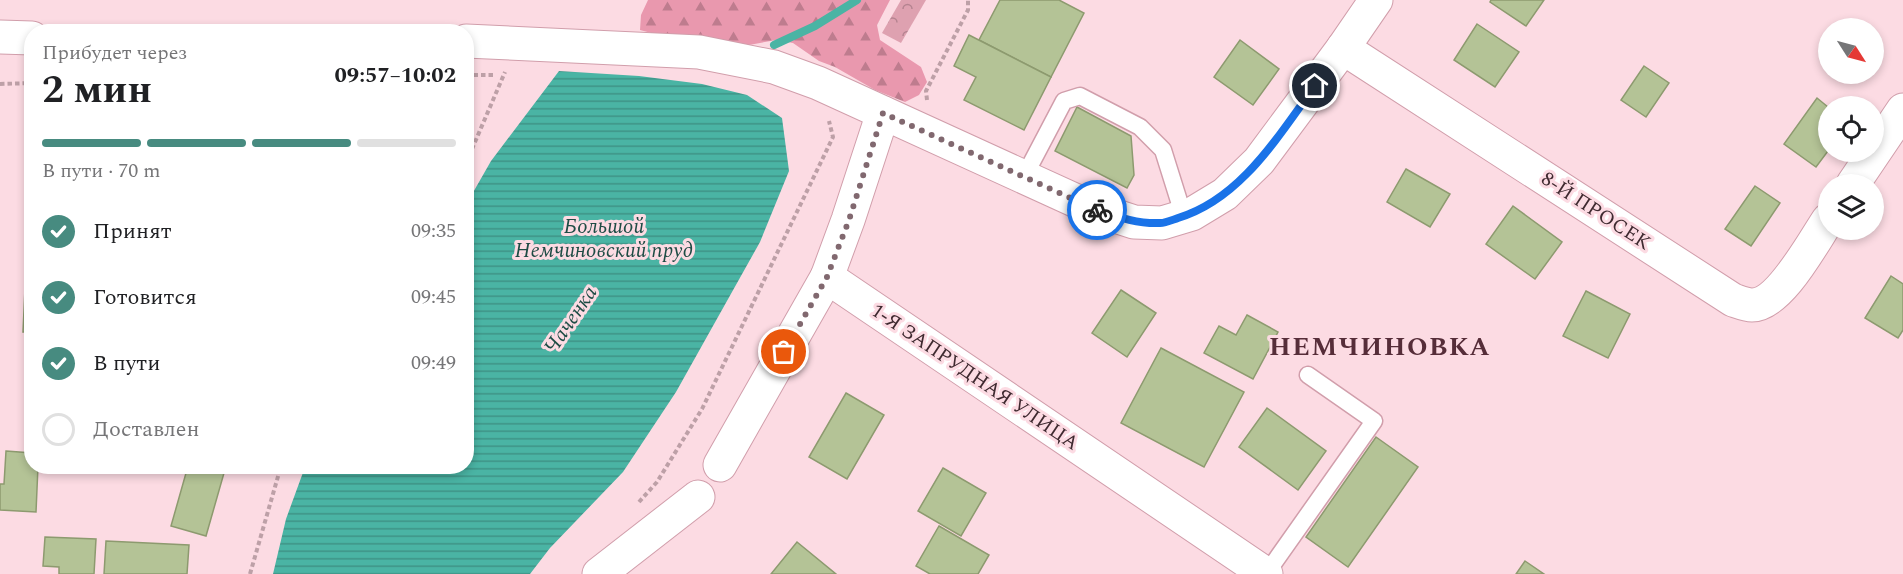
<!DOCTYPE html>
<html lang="ru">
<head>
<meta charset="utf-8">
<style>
  :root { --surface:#fff; --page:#f6f6f6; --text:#202124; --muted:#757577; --line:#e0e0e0; --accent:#478b80 }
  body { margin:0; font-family:Spectral,serif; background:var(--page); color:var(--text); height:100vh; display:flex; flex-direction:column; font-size:22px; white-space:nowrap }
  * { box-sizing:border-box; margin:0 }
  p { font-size:20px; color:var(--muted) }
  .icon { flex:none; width:33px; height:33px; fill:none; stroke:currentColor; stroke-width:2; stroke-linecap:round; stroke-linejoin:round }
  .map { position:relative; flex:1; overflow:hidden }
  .details { position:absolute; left:24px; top:24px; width:450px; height:450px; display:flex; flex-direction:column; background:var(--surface); border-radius:24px; box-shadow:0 3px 9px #0003 }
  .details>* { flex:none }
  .needle { width:39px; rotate:126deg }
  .tools { position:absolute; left:1818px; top:18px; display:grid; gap:12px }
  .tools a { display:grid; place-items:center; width:66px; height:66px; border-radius:50%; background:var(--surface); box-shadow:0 3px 9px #0003; font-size:30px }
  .pin { position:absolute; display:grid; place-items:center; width:51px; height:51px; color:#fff; margin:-26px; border:3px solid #fff; border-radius:50%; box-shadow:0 2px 6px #0007 }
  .courier { position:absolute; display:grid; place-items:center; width:60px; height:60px; margin:-30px; border:4px solid #1a73e8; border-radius:50%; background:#fff; color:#222; box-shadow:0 2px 8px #0007 }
  .summary em { font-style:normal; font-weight:700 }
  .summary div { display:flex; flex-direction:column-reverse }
  .summary { display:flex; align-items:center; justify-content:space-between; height:102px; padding:0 18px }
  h1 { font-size:39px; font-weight:700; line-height:45px }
  .bar { display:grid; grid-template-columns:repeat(4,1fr); gap:9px 6px; align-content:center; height:72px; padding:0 18px }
  .bar i { height:8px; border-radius:4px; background:var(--line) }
  .bar .active { background:var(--accent) }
  .bar p { grid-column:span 4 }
  ol { padding:0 18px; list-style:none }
  li { display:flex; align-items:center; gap:18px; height:66px }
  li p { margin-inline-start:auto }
  li .icon { padding:6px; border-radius:50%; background:var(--accent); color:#fff; stroke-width:4 }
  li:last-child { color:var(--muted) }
  li i { width:33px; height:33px; border:3px solid var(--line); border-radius:50% }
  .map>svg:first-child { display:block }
  .forest { fill:url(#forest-firs) }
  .park { fill:url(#park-crowns) }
  .water { fill:url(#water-rules) }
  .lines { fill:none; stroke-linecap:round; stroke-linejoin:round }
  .stream { stroke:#4ab4a4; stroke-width:8 }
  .building { fill:#b4c396; stroke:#8d9a6f; stroke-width:1.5 }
  .service-casing { stroke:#d19eab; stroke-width:19 }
  .minor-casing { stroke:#d19eab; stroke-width:35 }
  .tertiary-casing { stroke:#d19eab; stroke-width:35 }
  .path { stroke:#bda0a7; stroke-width:4; stroke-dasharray:4.5 3; stroke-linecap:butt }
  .service { stroke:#fff; stroke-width:16 }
  .minor { stroke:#fff; stroke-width:33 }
  .tertiary { stroke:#fff; stroke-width:33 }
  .done { stroke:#81686f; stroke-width:6; stroke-dasharray:0 10.8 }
  .route { stroke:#1a73e8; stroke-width:8 }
  .labels { text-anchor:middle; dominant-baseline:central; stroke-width:6; stroke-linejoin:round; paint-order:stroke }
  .street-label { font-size:20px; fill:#3f2a30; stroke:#fcdbe3 }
  .water-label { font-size:21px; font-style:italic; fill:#1e4c45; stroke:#fcdbe3 }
  .district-label { font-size:26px; font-weight:bold; letter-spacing:1.5px; fill:#562d39; stroke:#fcdbe3 }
</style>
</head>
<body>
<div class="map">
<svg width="1903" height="574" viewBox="0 0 1903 574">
  <defs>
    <pattern id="forest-firs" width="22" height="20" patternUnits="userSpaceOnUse" patternTransform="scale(1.5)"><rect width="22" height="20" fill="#e998ae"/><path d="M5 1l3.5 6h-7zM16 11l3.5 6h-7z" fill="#be7c8e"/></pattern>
    <pattern id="park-crowns" width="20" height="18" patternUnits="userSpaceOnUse" patternTransform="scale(1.5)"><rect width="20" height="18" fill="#dea1b0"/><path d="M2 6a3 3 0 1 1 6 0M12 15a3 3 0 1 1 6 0" fill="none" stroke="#b58390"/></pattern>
    <pattern id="water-rules" width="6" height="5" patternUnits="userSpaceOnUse" patternTransform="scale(1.5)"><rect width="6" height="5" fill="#4ab4a4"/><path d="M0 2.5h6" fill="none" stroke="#3f9386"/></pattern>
  </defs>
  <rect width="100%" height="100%" fill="#fcdbe3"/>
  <polygon class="forest" points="648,0 890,0 877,25 880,40 921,67 927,82 919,95 905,102 875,90 835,67 819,61 793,43 776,40 738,47 686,39 671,34 655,34 640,30 641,15"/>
  <polygon class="park" points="901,0 926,0 901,43 882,33"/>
  <polygon class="water" points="559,71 639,76 702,84 747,95 782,118 789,171 760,242 676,392 623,472 550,548 530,574 273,574 286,519 305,467 466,466 467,203 491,161"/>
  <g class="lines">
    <polyline class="stream" points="774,45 815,26 857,0"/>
  </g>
  <g class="building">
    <polygon points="1000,0 1059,0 1084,13 1051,77 979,40"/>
    <polygon points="1491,0 1544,0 1526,26 1490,2"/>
    <polygon points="1477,24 1519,52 1495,87 1454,60"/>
    <polygon points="969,35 1051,77 1024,130 964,100 976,77 954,66"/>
    <polygon points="1240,40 1279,69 1253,105 1214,77"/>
    <polygon points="1644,66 1669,83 1646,117 1621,100"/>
    <polygon points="1817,98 1828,107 1828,151 1816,167 1784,144"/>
    <polygon points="1077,107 1131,136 1134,175 1127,188 1055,151"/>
    <polygon points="1406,169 1450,194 1430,227 1387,202"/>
    <polygon points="1755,186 1780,203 1751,246 1725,229"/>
    <polygon points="1513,206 1562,242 1535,279 1486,244"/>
    <polygon points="26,267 32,267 32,332 23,332"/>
    <polygon points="1891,276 1903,284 1903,330 1898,338 1865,318"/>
    <polygon points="1121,290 1156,313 1127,357 1092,333"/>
    <polygon points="1586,291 1630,314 1608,358 1563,336"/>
    <polygon points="1247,315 1278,332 1253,379 1204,353 1219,326 1236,335"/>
    <polygon points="1161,348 1244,392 1204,467 1121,423"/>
    <polygon points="846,393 884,415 847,479 809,457"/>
    <polygon points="1267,408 1326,451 1298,490 1239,447"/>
    <polygon points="1376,437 1418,467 1348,567 1306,537"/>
    <polygon points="6,451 32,453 32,466 38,466 36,512 0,510 0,484 4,484"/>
    <polygon points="188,466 226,466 206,536 171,526"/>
    <polygon points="943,468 986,493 961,536 918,511"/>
    <polygon points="939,526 989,555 978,574 930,574 916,566"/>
    <polygon points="45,537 96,539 94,574 59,574 59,567 43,566"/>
    <polygon points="106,541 189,545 187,574 104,574"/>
    <polygon points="797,542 836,574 771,574"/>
    <polygon points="1525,561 1544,574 1516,574"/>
  </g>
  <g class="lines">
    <g class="service-casing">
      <g id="service">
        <polyline points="1024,177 1064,101 1080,96 1140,127 1163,150 1184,217"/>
        <polyline points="1266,574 1374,421 1308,375"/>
      </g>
    </g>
    <g class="minor-casing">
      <g id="minor">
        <path d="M1343,48L1733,300C1739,302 1746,305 1752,305C1780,305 1813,242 1828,220"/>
        <polyline points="1853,184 1903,110"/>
        <polyline points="720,465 827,277"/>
        <polyline points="599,574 698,497"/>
      </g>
    </g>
    <g class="tertiary-casing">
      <g id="tertiary">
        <polyline points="0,37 32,38"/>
        <polyline points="466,41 699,52 774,67 818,83 1094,209 1134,222 1162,223 1192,214 1225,194 1259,161 1343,48 1376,0"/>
        <polyline points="883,113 848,220 827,277 1266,574"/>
      </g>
    </g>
    <g class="path">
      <polyline points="466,75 493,75"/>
      <polyline points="0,84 32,83"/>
      <polyline points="927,100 926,91 968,10 968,0"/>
      <polyline points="466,163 505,72"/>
      <polyline points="639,502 657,482 702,409 833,137 829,121"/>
      <polyline points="250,574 281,466"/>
    </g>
    <use href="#service" class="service"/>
    <use href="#minor" class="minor"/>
    <use href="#tertiary" class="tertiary"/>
  </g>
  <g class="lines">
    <polyline class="done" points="784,352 827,277 849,220 883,113 1097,210"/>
    <path class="route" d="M1097,210C1118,217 1138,224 1160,223C1166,223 1172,220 1178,218C1241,199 1278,136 1315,86"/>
  </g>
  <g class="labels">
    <g class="street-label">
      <text transform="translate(1596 211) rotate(33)">8-Й ПРОСЕК</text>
      <text transform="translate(975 377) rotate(34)">1-Я ЗАПРУДНАЯ УЛИЦА</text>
    </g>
    <g class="water-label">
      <text x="604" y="227">Большой<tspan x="604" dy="24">Немчиновский пруд</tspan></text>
      <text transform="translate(571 320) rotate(-56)">Чаченка</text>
    </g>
    <g class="district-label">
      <text x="1380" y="347">НЕМЧИНОВКА</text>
    </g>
  </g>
</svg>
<div class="tools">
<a><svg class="needle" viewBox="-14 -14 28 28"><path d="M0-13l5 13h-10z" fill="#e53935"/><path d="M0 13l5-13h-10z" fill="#757577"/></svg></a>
<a><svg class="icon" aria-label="locate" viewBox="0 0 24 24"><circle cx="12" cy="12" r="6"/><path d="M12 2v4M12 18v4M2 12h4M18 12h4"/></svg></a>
<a><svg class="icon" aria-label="layers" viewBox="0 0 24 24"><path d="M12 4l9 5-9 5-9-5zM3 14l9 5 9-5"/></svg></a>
</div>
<div class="pin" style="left:784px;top:352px;background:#ea580c"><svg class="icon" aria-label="bag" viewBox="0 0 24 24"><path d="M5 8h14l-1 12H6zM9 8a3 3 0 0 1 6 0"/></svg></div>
<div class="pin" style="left:1315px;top:86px;background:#1f2937"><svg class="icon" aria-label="home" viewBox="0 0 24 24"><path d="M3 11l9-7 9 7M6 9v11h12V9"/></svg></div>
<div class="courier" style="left:1097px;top:210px"><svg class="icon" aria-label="bike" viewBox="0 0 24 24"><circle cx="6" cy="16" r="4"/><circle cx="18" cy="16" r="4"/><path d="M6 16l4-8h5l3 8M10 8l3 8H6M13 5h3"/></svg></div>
<section class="details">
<div class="summary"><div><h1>2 мин</h1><p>Прибудет через</p></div><em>09:57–10:02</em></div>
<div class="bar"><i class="active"></i><i class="active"></i><i class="active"></i><i></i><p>В пути · 70 m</p></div>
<ol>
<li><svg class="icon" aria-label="check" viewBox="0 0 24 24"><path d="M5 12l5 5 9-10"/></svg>Принят<p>09:35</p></li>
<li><svg class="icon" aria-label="check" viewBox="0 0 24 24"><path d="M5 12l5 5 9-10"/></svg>Готовится<p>09:45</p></li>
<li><svg class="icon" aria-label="check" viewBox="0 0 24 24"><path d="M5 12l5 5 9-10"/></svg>В пути<p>09:49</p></li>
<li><i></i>Доставлен</li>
</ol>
</section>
</div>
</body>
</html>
